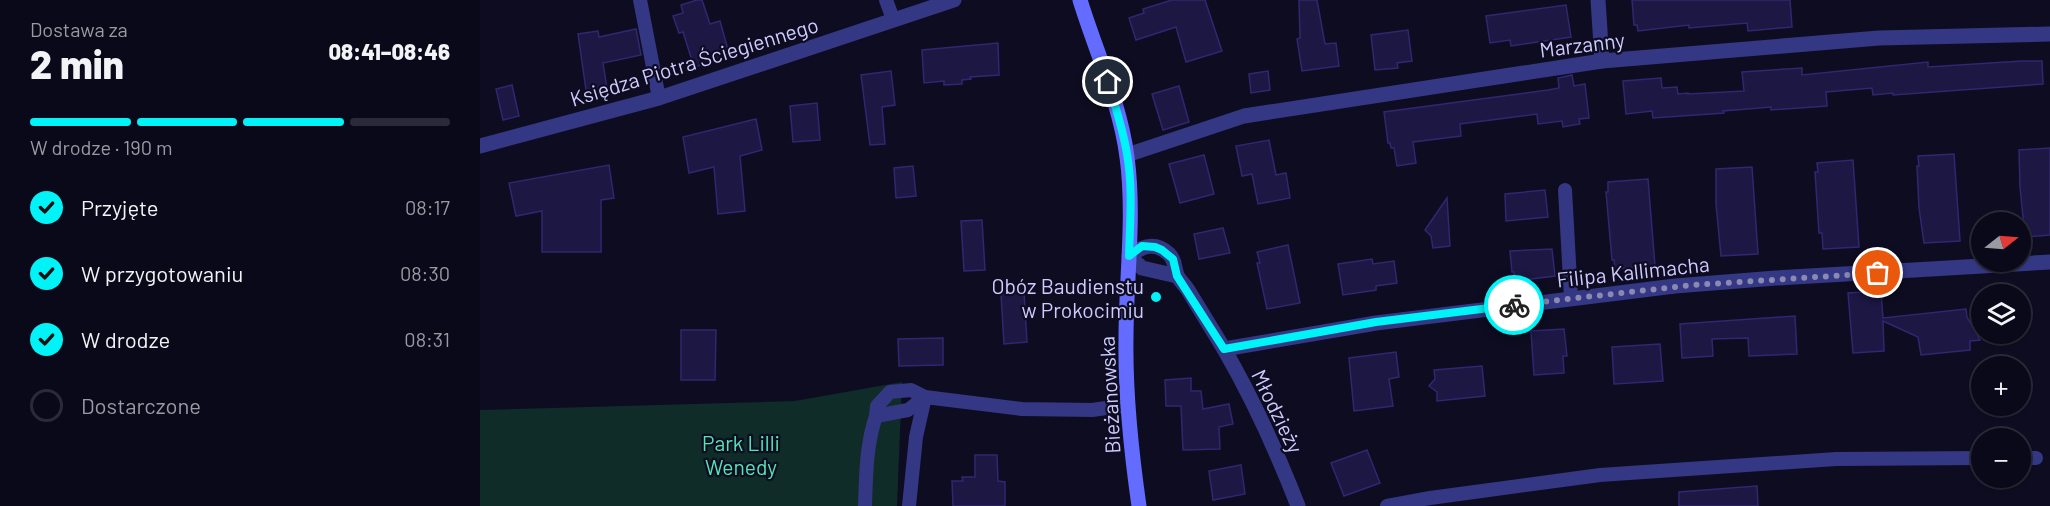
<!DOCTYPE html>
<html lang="pl">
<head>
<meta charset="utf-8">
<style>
  :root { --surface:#0a0919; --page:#131222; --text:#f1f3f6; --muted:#999aa2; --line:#2a2a38; --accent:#00f3f7 }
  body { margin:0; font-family:Barlow,sans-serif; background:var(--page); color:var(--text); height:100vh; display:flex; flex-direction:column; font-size:22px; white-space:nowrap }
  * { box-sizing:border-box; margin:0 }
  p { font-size:20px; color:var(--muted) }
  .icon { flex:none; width:33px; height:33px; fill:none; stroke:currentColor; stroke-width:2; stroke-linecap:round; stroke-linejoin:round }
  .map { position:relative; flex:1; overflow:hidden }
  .sheet { display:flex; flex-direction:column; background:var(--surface); width:480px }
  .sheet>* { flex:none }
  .needle { width:39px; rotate:73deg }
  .buttons { position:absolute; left:1491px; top:212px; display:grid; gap:12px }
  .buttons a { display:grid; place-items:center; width:60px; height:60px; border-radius:50%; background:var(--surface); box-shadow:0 2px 4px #0004,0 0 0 2px var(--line); font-size:30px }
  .pin { position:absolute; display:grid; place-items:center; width:51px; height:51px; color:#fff; margin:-26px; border:3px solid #fff; border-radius:50%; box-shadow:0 2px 6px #0007 }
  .courier { position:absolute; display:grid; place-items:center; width:60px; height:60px; margin:-30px; border:4px solid #00f3f7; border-radius:50%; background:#fff; color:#222; box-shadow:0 2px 8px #0007 }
  .head em { font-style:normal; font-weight:800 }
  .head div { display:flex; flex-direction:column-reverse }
  .head { display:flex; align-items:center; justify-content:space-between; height:102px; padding:0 30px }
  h1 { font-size:39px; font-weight:800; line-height:45px }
  .bar { display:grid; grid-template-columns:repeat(4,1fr); gap:9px 6px; align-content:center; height:72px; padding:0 30px }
  .bar i { height:8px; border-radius:4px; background:var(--line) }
  .bar .current { background:var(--accent) }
  .bar p { grid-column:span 4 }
  ol { padding:0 30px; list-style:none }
  li { display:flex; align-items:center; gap:18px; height:66px }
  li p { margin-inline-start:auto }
  li .icon { padding:6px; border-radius:50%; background:var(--accent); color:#111; stroke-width:4 }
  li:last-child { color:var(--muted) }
  li i { width:33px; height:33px; border:3px solid var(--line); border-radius:50% }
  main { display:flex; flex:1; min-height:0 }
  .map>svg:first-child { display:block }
  .green { fill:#0f2c28 }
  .building { fill:#1c1743; stroke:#302771; stroke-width:1.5 }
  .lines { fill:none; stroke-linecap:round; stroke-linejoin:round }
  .lane { stroke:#343783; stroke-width:14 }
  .street { stroke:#343783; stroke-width:15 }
  .secondary { stroke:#636cff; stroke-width:15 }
  .done { stroke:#8b89b1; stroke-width:6; stroke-dasharray:0 10.8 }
  .route { stroke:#00f3f7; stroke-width:8 }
  .poi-dot { fill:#00f3f7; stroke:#0e0c21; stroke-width:2 }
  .labels { text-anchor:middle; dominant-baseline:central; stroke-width:4.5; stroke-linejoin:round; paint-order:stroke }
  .street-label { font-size:21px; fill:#ceccff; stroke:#0e0c21 }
  .poi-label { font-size:21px; fill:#ceccff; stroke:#0e0c21; text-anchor:end }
  .park-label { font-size:21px; fill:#52e6b5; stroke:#0e0c21 }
</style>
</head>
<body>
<main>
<section class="sheet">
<div class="head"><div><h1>2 min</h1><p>Dostawa za</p></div><em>08:41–08:46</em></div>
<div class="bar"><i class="current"></i><i class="current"></i><i class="current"></i><i></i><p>W drodze · 190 m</p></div>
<ol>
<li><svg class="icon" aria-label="check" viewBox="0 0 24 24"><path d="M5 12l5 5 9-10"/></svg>Przyjęte<p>08:17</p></li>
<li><svg class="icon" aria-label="check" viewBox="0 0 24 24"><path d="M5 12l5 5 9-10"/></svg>W przygotowaniu<p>08:30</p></li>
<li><svg class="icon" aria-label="check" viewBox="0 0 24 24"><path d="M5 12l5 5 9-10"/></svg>W drodze<p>08:31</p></li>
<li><i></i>Dostarczone</li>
</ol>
</section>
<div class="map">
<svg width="1570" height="506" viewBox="0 0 1570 506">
  <rect width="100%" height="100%" fill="#0e0c21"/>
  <polygon class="green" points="422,382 417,506 0,506 0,410 315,401"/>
  <g class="building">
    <polygon points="217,0 222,0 230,24 240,21 250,57 214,67 203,32 199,33 193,16 203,13 201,5"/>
    <polygon points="692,0 725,0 742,51 706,62 696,27 656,40 649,18 664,13 663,9"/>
    <polygon points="819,0 837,0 845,44 856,43 859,66 822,71 817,39 820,38"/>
    <polygon points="1152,0 1310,0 1312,27 1268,31 1267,23 1209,28 1209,25 1158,31 1157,25 1154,25"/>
    <polygon points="1086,5 1091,37 1031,46 1030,40 1010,43 1006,16"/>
    <polygon points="156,29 161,55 123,63 128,94 107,97 98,34 118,31 119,37"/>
    <polygon points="928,30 932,61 917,63 918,68 895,70 891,35"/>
    <polygon points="518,43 519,75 490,77 491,79 482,80 482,84 464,85 464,81 444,83 442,50"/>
    <polygon points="1542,61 1562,61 1563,84 1413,95 1413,93 1393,95 1392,88 1346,92 1347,106 1291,110 1291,107 1243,111 1244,113 1173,118 1172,111 1146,114 1143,81 1181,78 1182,88 1197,87 1198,94 1208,93 1208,94 1264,91 1262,72 1322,68 1322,75 1448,62 1448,67"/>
    <polygon points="411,71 415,105 402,107 405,144 390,145 381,75"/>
    <polygon points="788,71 790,90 771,93 769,74"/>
    <polygon points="1092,75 1094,86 1105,84 1109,118 1099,119 1100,124 1083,127 1082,121 1058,124 1057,114 980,124 981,136 933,142 936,163 917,166 914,148 911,148 910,143 908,143 904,112 1068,90 1079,88 1078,78"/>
    <polygon points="32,85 39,116 23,120 16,89"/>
    <polygon points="699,86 709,122 683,130 672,94"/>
    <polygon points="337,103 340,140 313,142 310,106"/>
    <polygon points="276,119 282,150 260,156 265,211 238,214 234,167 209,173 203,137"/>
    <polygon points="789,140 796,175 806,173 810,198 778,204 772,174 762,176 756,146"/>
    <polygon points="1570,148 1570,235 1545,237 1540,187 1539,150"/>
    <polygon points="1474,154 1480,241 1444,243 1439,208 1437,166 1439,166 1438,156"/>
    <polygon points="724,155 734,194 700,203 689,164"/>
    <polygon points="1373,160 1379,247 1343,249 1342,233 1339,233 1335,172 1338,172 1337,163"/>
    <polygon points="129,165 134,198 121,200 121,252 62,252 62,211 36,216 29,183"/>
    <polygon points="433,166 436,196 416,198 414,168"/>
    <polygon points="1272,167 1278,254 1241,256 1236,204 1236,169"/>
    <polygon points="1168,179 1175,266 1135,269 1134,260 1132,260 1126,192 1128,192 1128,182"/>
    <polygon points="1065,190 1068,217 1026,221 1025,194"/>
    <polygon points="967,198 970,246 953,248 951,236 945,230"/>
    <polygon points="502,220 505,270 484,271 481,221"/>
    <polygon points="743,228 750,253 719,259 714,234"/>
    <polygon points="808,245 820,303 787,309 777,263 780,263 777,252"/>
    <polygon points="1072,249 1075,276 1035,281 1034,272 1032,272 1030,251"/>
    <polygon points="892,259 893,264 914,261 917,283 896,286 896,290 863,295 858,264"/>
    <polygon points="1401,291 1403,318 1486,309 1487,317 1500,340 1490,341 1490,350 1441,355 1438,337 1403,321 1404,351 1373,353 1368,293"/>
    <polygon points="544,292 547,342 524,344 521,294"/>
    <polygon points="1315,316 1317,354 1269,356 1268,338 1232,339 1233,356 1202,358 1200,324"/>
    <polygon points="1084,329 1087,356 1083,356 1084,373 1054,375 1051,331"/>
    <polygon points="201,330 236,330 235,380 201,380"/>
    <polygon points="463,338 463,365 419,366 418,339"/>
    <polygon points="1180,344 1183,381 1134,384 1132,347"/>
    <polygon points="916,352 919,377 909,379 913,406 874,411 869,358"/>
    <polygon points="1002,366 1005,396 957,401 957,392 949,386 955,379 954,370"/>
    <polygon points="711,378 711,391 721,391 723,409 749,404 753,424 739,427 740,449 703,450 701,406 686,406 685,380"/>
    <polygon points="887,450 900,483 864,496 851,463"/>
    <polygon points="495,455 517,455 518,481 525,482 525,506 473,506 472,481 483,481 482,477 495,477"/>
    <polygon points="761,465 765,494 733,500 729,471"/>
    <polygon points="1277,486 1278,506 1199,506 1199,492"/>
  </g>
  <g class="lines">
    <g class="lane">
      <polyline points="160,0 179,98"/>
      <polyline points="406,0 413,19"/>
      <polyline points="1085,190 1091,298"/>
      <polyline points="1540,458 1556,458"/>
      <path d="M385,506C386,476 386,445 396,416L428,410L445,397L431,390L410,392L397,406L396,416"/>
      <polyline points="429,506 436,437 445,397 542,409 612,410 648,405"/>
      <polyline points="907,506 950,498 1120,475 1356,459 1502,458"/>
    </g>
    <g class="street">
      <polyline points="1118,0 1122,61"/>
      <polyline points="0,146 179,98 474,0"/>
      <polyline points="647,155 764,116 1122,61 1399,38 1570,34"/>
      <path d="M697,276L662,268L649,256C662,246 675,241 689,254C696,261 694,268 697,275C699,280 705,285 708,290C720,310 732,329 744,349C773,399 797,452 818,506"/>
      <polyline points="744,349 896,323 1195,286 1296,278 1570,262"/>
    </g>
    <path class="secondary" d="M600,0C616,52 640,103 647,157C655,217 646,278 646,338C645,395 651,450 659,506"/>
  </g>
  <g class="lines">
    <polyline class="done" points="1034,305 1213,285 1398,273"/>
    <path class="route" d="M628,82C635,106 643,129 647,154C653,187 650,222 649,256L662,246L675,247L682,250L693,259L697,276L744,349L896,322L1034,305"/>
  </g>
  <circle class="poi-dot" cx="676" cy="297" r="6"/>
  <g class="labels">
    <g class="street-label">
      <text transform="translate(1102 44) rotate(-7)">Marzanny</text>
      <text transform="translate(214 61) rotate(-17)">Księdza Piotra Ściegiennego</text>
      <text transform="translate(1153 271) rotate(-6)">Filipa Kallimacha</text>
      <text transform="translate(629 395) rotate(-93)">Bieżanowska</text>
      <text transform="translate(798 411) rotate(64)">Młodzieży</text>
    </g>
    <g class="poi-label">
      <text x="664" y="285">Obóz Baudienstu<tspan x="664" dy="24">w Prokocimiu</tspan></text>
    </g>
    <g class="park-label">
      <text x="261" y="442">Park Lilli<tspan x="261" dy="24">Wenedy</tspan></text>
    </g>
  </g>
</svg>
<div class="buttons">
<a><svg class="needle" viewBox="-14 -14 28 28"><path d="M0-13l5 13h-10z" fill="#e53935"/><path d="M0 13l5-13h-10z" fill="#999aa2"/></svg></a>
<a><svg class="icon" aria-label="layers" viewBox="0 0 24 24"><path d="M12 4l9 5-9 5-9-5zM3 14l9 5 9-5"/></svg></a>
<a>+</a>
<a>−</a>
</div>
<div class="pin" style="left:1398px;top:273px;background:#ea580c"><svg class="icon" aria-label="bag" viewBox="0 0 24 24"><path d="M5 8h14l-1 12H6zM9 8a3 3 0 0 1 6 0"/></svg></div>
<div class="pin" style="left:628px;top:82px;background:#1f2937"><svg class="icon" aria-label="home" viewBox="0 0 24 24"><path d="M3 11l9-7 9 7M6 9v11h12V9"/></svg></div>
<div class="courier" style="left:1034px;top:305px"><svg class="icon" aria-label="bike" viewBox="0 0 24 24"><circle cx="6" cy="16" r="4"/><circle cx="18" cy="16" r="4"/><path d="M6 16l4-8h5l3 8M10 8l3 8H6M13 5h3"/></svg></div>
</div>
</main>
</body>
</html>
